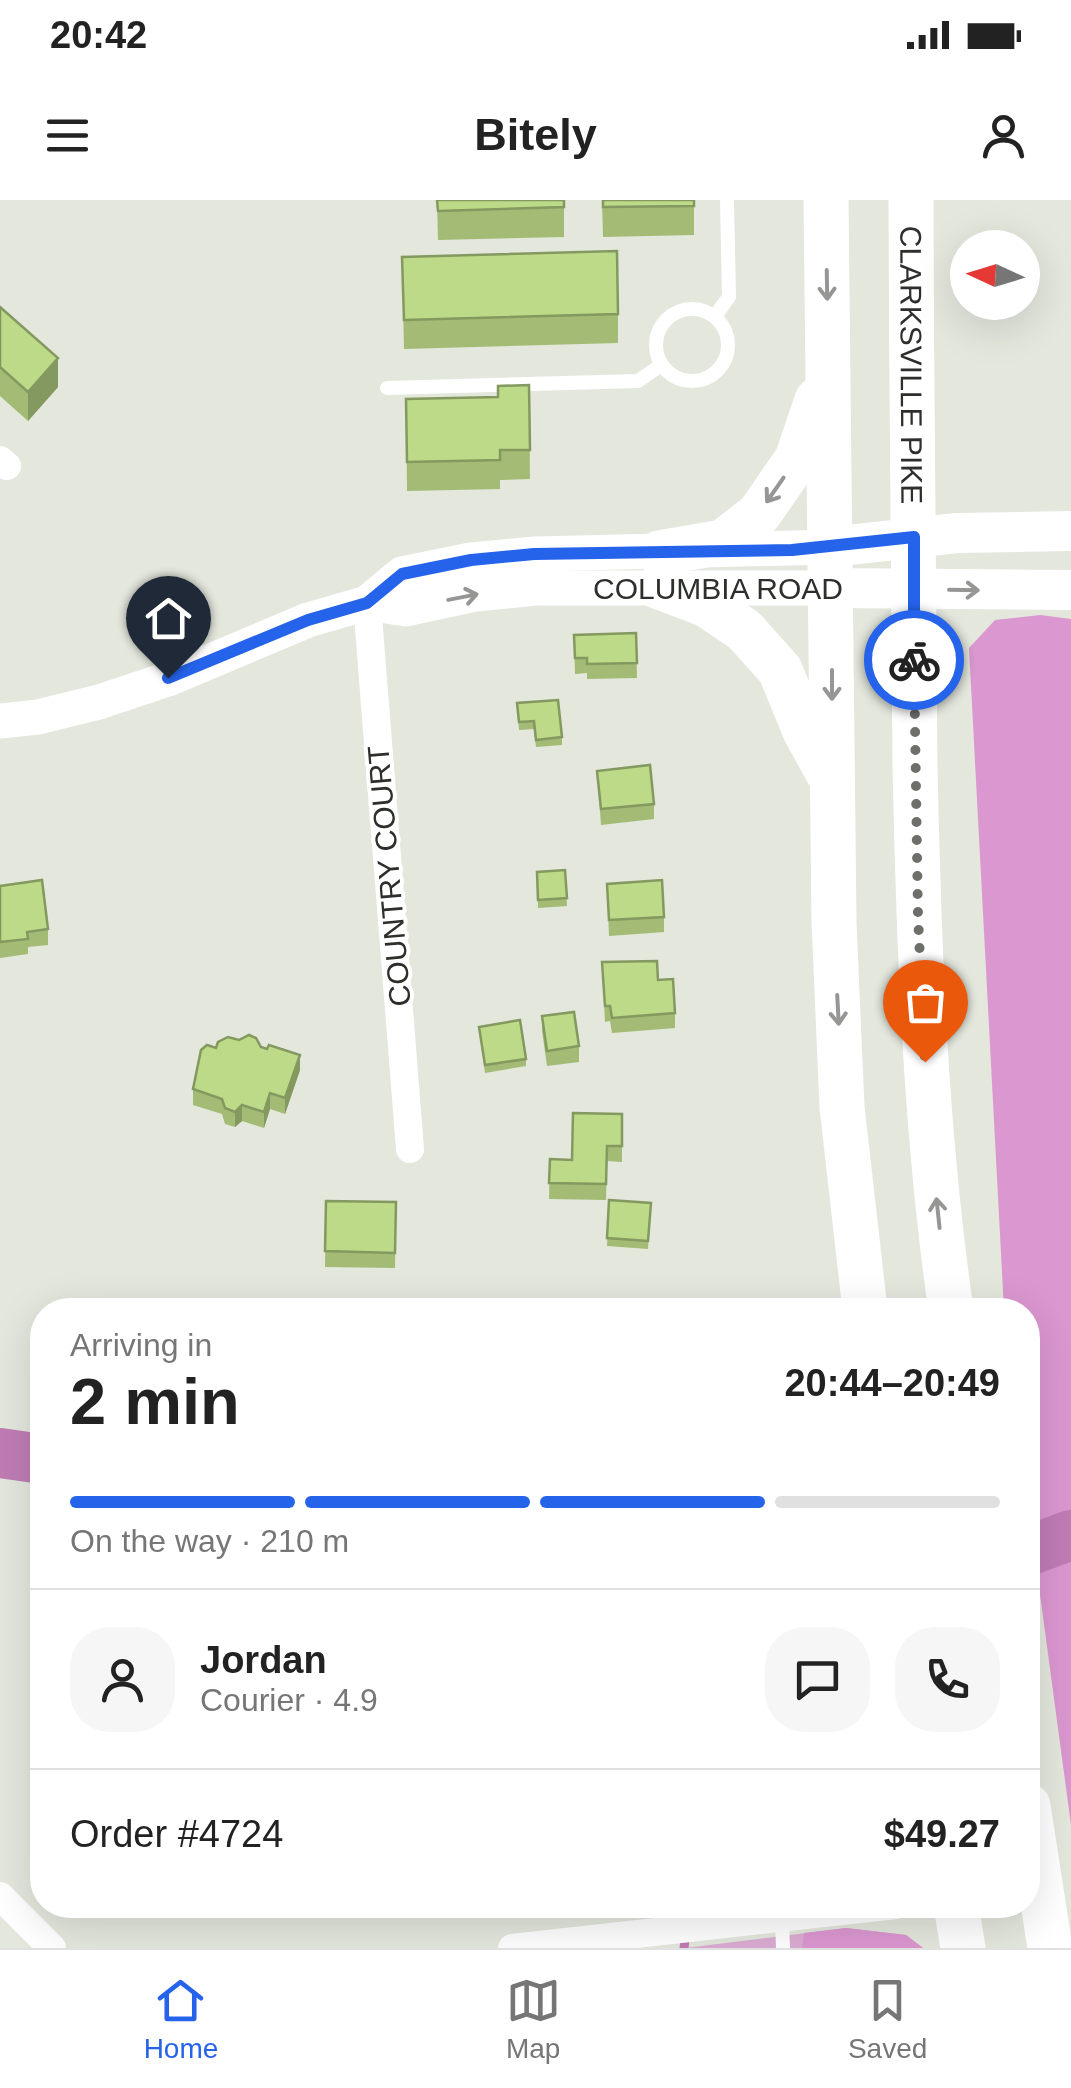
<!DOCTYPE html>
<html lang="en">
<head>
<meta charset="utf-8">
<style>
  :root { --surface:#fff; --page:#f6f6f6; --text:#222; --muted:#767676; --line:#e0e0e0; --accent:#2563eb }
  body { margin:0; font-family:Helvetica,sans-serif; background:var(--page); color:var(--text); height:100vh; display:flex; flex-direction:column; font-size:38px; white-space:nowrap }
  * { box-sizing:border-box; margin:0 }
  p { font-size:32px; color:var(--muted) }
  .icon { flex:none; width:55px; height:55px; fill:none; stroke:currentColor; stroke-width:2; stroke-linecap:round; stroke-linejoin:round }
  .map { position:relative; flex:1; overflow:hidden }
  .details { position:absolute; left:30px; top:1098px; width:1010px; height:620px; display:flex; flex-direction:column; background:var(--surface); border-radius:40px; box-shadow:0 10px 40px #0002 }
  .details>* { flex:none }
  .needle { width:65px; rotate:274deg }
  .fabs { position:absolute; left:950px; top:30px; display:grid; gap:20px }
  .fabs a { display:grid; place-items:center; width:90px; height:90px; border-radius:50%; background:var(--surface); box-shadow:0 10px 40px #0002; font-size:50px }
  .pin { position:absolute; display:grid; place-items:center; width:85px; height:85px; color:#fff; margin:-102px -42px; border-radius:50% 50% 50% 0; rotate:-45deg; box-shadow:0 0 10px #0007 }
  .pin .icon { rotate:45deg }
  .courier { position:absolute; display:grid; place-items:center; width:100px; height:100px; margin:-50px; border:8px solid #2563eb; border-radius:50%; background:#fff; color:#222; box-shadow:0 2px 12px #0007 }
  .overview em { font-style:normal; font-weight:600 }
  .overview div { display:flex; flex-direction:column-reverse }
  .overview { display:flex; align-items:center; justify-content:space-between; height:170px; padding:0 40px }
  h1 { font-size:65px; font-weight:600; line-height:75px }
  .bar { display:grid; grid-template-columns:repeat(4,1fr); gap:15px 10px; align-content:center; height:120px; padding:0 40px }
  .bar i { height:12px; border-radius:8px; background:var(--line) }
  .bar .on { background:var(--accent) }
  .bar p { grid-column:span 4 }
  .line { display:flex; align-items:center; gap:25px; padding:0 40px; border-top:2px solid var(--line) }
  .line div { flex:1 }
  .round { display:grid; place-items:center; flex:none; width:105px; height:105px; border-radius:40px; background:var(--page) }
  .status { display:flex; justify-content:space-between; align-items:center; height:70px; padding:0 50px; background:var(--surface); direction:ltr }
  .status svg { height:28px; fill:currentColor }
  header { display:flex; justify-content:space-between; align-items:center; height:130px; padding:0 40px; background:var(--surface); font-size:45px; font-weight:600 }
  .tabs { display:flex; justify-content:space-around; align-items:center; height:140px; border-top:2px solid var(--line); background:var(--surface); font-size:28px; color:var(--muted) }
  .tabs a { display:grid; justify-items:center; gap:5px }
  .tabs .on { color:var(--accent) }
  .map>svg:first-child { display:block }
  .green { fill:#dbacd3 }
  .forest { fill:#db97d0 }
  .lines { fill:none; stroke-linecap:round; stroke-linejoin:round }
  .stream { stroke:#bf7cb4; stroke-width:9 }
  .river { stroke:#bf7cb4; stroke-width:50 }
  .service { stroke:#fff; stroke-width:14 }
  .minor { stroke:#fff; stroke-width:28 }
  .tertiary { stroke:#fff; stroke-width:35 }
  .secondary { stroke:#fff; stroke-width:40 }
  .primary { stroke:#fff; stroke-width:45 }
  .wall { fill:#a3bb75 }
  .shaded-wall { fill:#84995f }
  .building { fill:#bdda88; stroke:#84995f; stroke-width:2.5 }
  .oneway { stroke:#969795 }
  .done { stroke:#6d6f69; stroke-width:10; stroke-dasharray:0 18 }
  .route { stroke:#2563eb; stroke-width:12 }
  .labels { text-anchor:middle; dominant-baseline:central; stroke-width:8; stroke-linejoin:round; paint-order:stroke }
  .street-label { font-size:30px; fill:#2d2f2b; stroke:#fff }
</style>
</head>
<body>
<div class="status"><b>20:42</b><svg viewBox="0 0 49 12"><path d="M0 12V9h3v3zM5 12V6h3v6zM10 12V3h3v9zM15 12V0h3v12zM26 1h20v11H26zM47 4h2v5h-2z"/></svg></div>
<header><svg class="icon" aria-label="menu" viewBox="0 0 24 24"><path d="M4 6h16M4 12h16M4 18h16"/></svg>Bitely<svg class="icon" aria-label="person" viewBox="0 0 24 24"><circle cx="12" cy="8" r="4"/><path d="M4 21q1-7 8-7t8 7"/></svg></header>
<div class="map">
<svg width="1071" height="1748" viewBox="0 0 1071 1748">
  <rect width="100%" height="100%" fill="#e3e7dc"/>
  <polygon class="green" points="846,1728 906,1735 923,1748 685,1748"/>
  <g class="forest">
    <polygon points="1040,415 1071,419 1071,1625 1028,1305 1028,1110 1004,1110 969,448 995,420"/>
    <polygon points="846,1728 906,1735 923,1748 802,1748 804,1733"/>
  </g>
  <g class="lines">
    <polyline class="stream" points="684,1748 689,1705"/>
    <g class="river">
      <polyline points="0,1253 42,1259"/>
      <polyline points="1028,1351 1071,1335"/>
    </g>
    <g class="service">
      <circle cx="692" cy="145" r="36"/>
      <polyline points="715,116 729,97 727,0"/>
      <polyline points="387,188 638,181 661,165"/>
      <polyline points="782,1720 783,1748"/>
    </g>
    <g class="minor">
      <polyline points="0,260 7,266"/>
      <polyline points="367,403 410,949"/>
      <polyline points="0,1696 52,1748"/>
      <polyline points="512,1748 896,1705"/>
    </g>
    <g class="tertiary">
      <polyline points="367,403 406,409 476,394 536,388 831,388"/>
      <polyline points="0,521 38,517 99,502 168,479 308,420 367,403 402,374 471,360 535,354 831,347"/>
    </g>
    <g class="secondary">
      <polyline points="831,347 957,333 1071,331"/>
      <polyline points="831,388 1071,390"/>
    </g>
    <g class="primary">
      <polyline points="826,0 834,722 842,907 865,1110"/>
      <path id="s1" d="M911,0C912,189 912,378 915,567C919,749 925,930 951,1110"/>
      <polyline points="659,353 723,342 759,314 797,259 817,200"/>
      <polyline points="659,387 707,405 744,430 780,470 805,531 828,573"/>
      <polyline points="1028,1606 1050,1748"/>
      <polyline points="956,1705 963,1748"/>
    </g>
  </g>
  <g class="wall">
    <polygon points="437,0 564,0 564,37 438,40"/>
    <polygon points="602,0 694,0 694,35 603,37"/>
    <polygon points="402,57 618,114 618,143 404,149"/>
    <polygon points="0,107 58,187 28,221 0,196"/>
    <polygon points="529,185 530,279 500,280 500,289 407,291 406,199 498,197"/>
    <polygon points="636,433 637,478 587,479 587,473 575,474 574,435"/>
    <polygon points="517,503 562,537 562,545 536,547 534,529 519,530"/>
    <polygon points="597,571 654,604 654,619 601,625"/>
    <polygon points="565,670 567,706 538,708 537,672"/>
    <polygon points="607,684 664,717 664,732 609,736"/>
    <polygon points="0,686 48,729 48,745 28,747 28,754 0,758"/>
    <polygon points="602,762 658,780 675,813 675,828 612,833 610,821 605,822"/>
    <polygon points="542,816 579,846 579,862 547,866 542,831"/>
    <polygon points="479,827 526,859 526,866 485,873"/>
    <polygon points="261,847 300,870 285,914 270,909 264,928 242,921 235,927 225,924 222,914 193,905 193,889 216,848"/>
    <polygon points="622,914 622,962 607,961 606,1000 549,999 550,959 572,960"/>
    <polygon points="609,1000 651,1003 648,1049 607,1046"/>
    <polygon points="326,1001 396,1002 395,1068 325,1067"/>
  </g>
  <g class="shaded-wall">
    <polygon points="58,158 58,187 28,221 28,192"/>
    <polygon points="300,855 300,870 285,914 285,898"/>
    <polygon points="270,893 270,909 264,928 264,912"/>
    <polygon points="242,905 242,921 235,927 235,912"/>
  </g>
  <g class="building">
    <polygon points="437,0 564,0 564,7 438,11"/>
    <polygon points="603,0 694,0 694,6 603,7"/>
    <polygon points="617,51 618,114 404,120 402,57"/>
    <polygon points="0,107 58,158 28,192 0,167"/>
    <polygon points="529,185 530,250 500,250 500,260 407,262 406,199 498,197 498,186"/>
    <polygon points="636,433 637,463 587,464 587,458 575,458 574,435"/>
    <polygon points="558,500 562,537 536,540 534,521 519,522 517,503"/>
    <polygon points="650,565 654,604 601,609 597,571"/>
    <polygon points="565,670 567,698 538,700 537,672"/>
    <polygon points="42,680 48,729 27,732 28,739 0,742 0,686"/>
    <polygon points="662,680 664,717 609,720 607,684"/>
    <polygon points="657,761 658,780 673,779 675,813 612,818 610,806 605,806 602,762"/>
    <polygon points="574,812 579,846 547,851 542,816"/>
    <polygon points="520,820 526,859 485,865 479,827"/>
    <polygon points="249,835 256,838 261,847 267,849 269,845 300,855 285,898 270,893 264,912 242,905 235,912 225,908 222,899 193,889 201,850 207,845 216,848 218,842 228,837 239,840"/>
    <polygon points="573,913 622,914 622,946 607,946 606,984 549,983 550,959 572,960"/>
    <polygon points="609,1000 651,1003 648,1041 607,1038"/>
    <polygon points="326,1001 396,1002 395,1053 325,1051"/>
  </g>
  <defs><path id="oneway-shaft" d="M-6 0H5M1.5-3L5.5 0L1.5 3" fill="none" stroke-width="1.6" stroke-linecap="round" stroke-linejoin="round" transform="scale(2.5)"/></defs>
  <g class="oneway">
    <use href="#oneway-shaft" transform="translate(827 85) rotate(89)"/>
    <use href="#oneway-shaft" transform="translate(775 290) rotate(125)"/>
    <use href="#oneway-shaft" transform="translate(964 390) rotate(1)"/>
    <use href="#oneway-shaft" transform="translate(463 397) rotate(-11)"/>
    <use href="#oneway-shaft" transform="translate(832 485) rotate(90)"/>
    <use href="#oneway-shaft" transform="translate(838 810) rotate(87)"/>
    <use href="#oneway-shaft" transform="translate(938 1013) rotate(-96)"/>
  </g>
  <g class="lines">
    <polyline class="done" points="914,460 918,716 925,862"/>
    <polyline class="route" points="168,478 308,420 367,403 402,374 471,360 534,354 792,350 914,337 914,460"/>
  </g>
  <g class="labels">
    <g class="street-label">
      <text stroke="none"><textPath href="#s1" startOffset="165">CLARKSVILLE PIKE</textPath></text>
      <text x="718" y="388">COLUMBIA ROAD</text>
      <text transform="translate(389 676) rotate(-95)">COUNTRY COURT</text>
    </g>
  </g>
</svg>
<div class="fabs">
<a><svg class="needle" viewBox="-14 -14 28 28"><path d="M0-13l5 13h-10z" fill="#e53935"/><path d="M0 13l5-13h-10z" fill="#767676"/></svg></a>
</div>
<div class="pin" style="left:925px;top:862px;background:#ea580c"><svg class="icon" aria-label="bag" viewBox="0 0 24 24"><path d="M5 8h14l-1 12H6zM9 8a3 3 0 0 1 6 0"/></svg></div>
<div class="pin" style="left:168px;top:478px;background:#1f2937"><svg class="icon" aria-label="home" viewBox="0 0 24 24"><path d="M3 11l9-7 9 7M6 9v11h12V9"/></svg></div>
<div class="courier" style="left:914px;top:460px"><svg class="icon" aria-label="bike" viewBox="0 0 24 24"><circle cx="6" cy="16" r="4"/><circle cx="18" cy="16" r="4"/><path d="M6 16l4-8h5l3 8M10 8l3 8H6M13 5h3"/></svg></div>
<section class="details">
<div class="overview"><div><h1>2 min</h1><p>Arriving in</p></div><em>20:44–20:49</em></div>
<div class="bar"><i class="on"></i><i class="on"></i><i class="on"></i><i></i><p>On the way · 210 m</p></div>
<div class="line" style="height:180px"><a class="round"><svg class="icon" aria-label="person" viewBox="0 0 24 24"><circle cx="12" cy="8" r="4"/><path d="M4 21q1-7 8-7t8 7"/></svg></a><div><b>Jordan</b><p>Courier · 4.9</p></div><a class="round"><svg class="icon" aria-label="chat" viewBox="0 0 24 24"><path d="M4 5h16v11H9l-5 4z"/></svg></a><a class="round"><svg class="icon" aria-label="phone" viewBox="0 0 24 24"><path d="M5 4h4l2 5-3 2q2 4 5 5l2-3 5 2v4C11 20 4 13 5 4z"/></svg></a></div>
<div class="line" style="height:130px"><div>Order #4724</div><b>$49.27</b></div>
</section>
</div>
<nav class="tabs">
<a class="on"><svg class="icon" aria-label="home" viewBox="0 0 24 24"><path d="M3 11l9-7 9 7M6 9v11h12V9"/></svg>Home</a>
<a><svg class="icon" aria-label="map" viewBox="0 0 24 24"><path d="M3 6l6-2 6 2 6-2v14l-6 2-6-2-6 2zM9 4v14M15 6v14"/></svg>Map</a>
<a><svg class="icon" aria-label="saved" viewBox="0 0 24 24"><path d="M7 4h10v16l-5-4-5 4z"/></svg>Saved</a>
</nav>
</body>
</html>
